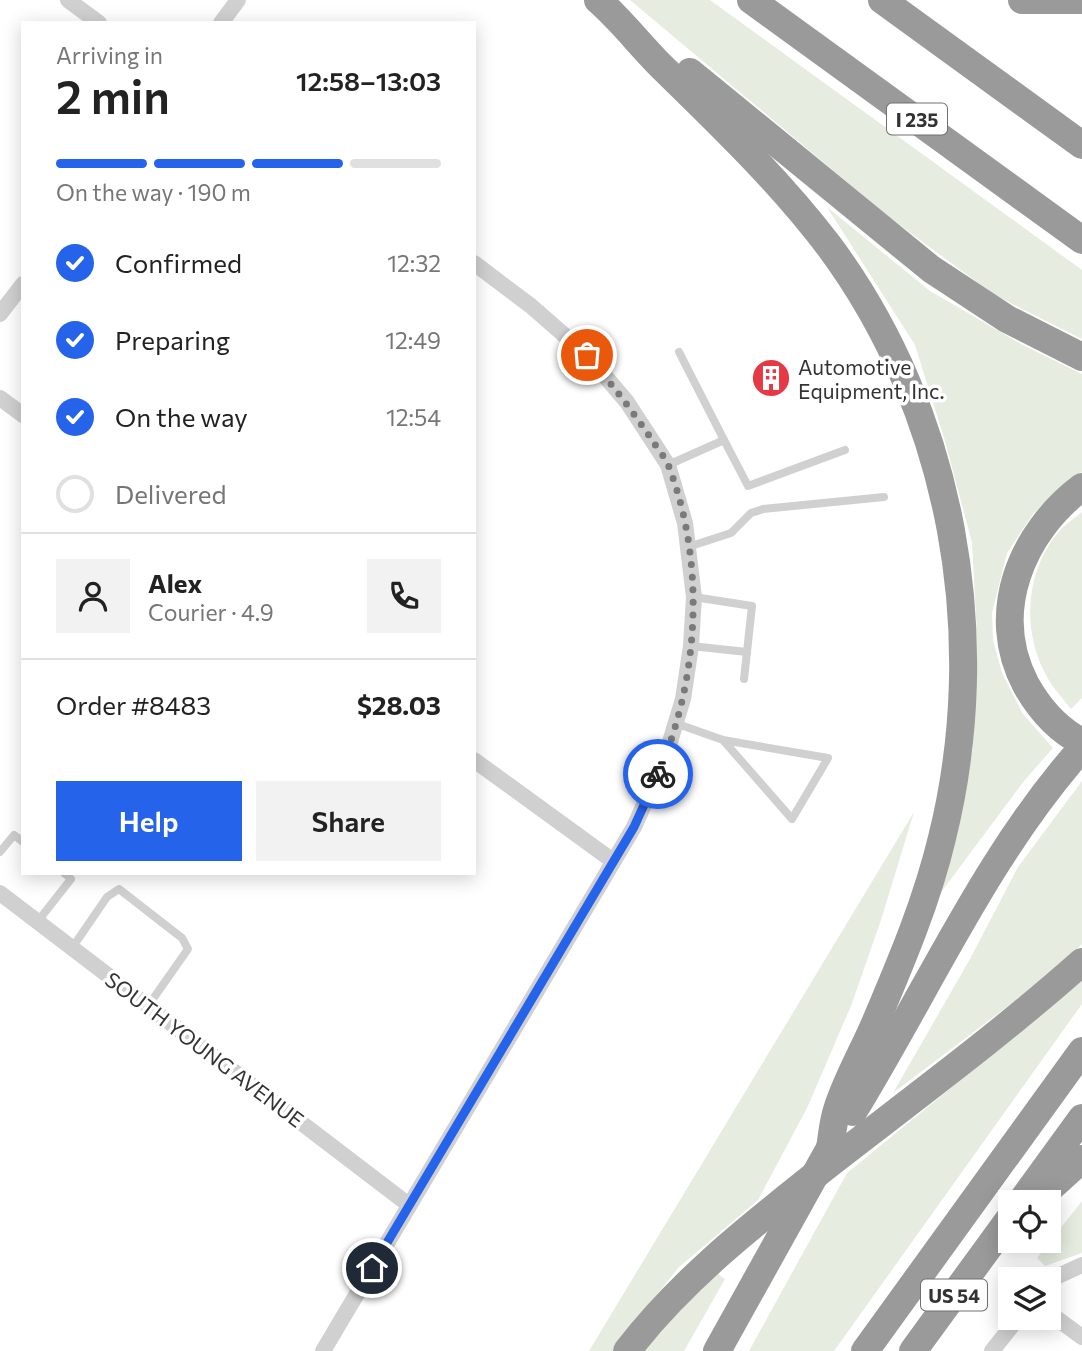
<!DOCTYPE html>
<html lang="en">
<head>
<meta charset="utf-8">
<style>
  :root { --surface:#fff; --page:#f2f2f2; --text:#222; --muted:#767676; --line:#e0e0e0; --accent:#2563eb }
  body { margin:0; font-family:Commissioner,sans-serif; background:var(--page); color:var(--text); height:100vh; display:flex; flex-direction:column; font-size:26px; white-space:nowrap }
  * { box-sizing:border-box; margin:0 }
  p { font-size:23px; color:var(--muted) }
  .icon { flex:none; width:38px; height:38px; fill:none; stroke:currentColor; stroke-width:2; stroke-linecap:round; stroke-linejoin:round }
  .map { position:relative; flex:1; overflow:hidden }
  .side { position:absolute; left:21px; top:21px; width:455px; height:854px; display:flex; flex-direction:column; background:var(--surface); border-radius:0px; box-shadow:0 4px 18px #0003 }
  .side>* { flex:none }
  .fabs { position:absolute; left:998px; top:1190px; display:grid; gap:14px }
  .fabs a { display:grid; place-items:center; width:63px; height:63px; border-radius:0px; background:var(--surface); box-shadow:0 4px 18px #0003; font-size:35px }
  .pin { position:absolute; display:grid; place-items:center; width:60px; height:60px; color:#fff; margin:-30px; border:4px solid #fff; border-radius:50%; box-shadow:0 2px 7px #0007 }
  .courier { position:absolute; display:grid; place-items:center; width:70px; height:70px; margin:-35px; border:5px solid #2563eb; border-radius:50%; background:#fff; color:#222; box-shadow:0 2px 9px #0007 }
  .summary em { font-style:normal; font-weight:600 }
  .summary div { display:flex; flex-direction:column-reverse }
  .summary { display:flex; align-items:center; justify-content:space-between; height:119px; padding:0 35px }
  h1 { font-size:46px; font-weight:600; line-height:52px }
  .bar { display:grid; grid-template-columns:repeat(4,1fr); gap:10px 7px; align-content:center; height:84px; padding:0 35px }
  .bar i { height:9px; border-radius:5px; background:var(--line) }
  .bar .on { background:var(--accent) }
  .bar p { grid-column:span 4 }
  .line { display:flex; align-items:center; gap:18px; padding:0 35px; border-top:2px solid var(--line) }
  .line div { flex:1 }
  .round { display:grid; place-items:center; flex:none; width:74px; height:74px; border-radius:0px; background:var(--page) }
  ol { padding:0 35px; list-style:none }
  li { display:flex; align-items:center; gap:21px; height:77px }
  li p { margin-inline-start:auto }
  li .icon { padding:7px; border-radius:50%; background:var(--accent); color:#fff; stroke-width:4 }
  li:last-child { color:var(--muted) }
  li i { width:38px; height:38px; border:4px solid var(--line); border-radius:50% }
  .action { display:flex; gap:14px; margin-top:auto; padding:14px 35px }
  .action a { flex:1; height:80px; border-radius:0px; background:var(--accent); color:#fff; font-size:28px; font-weight:600; line-height:80px; text-align:center }
  .action a+a { background:var(--page); color:var(--text) }
  .map>svg:first-child { display:block }
  .green { fill:#e6ecdf }
  .lines { fill:none; stroke-linecap:round; stroke-linejoin:round }
  .service { stroke:#d0d0d0; stroke-width:8 }
  .minor { stroke:#d0d0d0; stroke-width:16 }
  .motorway { stroke:#9a9a9a; stroke-width:28 }
  .motorway-bridge { stroke:#9a9a9a; stroke-width:28 }
  .done { stroke:#7a7a7a; stroke-width:7; stroke-dasharray:0 12.6 }
  .route { stroke:#2563eb; stroke-width:9 }
  .labels { text-anchor:middle; dominant-baseline:central; stroke-width:7; stroke-linejoin:round; paint-order:stroke }
  .shield { fill:#fff; stroke:#707070; stroke-width:2 }
  .shield-label { font-size:19px; font-weight:bold; fill:#333 }
  .poi-label { font-size:21px; fill:#333; stroke:#fff; text-anchor:start }
  .street-label { font-size:21px; fill:#333; stroke:#fff }
</style>
</head>
<body>
<div class="map">
<svg width="1082" height="1351" viewBox="0 0 1082 1351">
  <rect width="100%" height="100%" fill="#fff"/>
  <g class="green">
    <polygon points="630,0 710,0 1082,270 1082,339 993,294 885,214"/>
    <polygon points="827,207 930,291 1021,344 1082,374 1082,472 1047,500 1033,514 1007,553 992,613 993,640 1002,673 1023,714 1053,748 1024,781 936,899 957,836 973,748 977,634 972,543 945,441 915,345"/>
    <path d="M1082,512V698L1071,709C1062,697 1051,686 1045,673C1021,627 1026,568 1061,529C1067,523 1075,518 1082,512Z"/>
    <polygon points="1082,781 1082,944 1053,972 893,1093 970,959 1018,867"/>
    <polygon points="914,812 881,920 851,1006 807,1108 758,1200 679,1267 612,1351 589,1351"/>
    <polygon points="1082,981 1082,1004 834,1351 749,1351 847,1173"/>
    <polygon points="1082,1201 1082,1253 1045,1266 1037,1258"/>
    <polygon points="715,1272 725,1279 684,1351 644,1351"/>
  </g>
  <g class="lines">
    <g class="service">
      <polyline points="724,440 748,486 845,450"/>
      <polyline points="668,465 724,440 679,352"/>
      <polyline points="688,547 731,533 751,513 763,509 884,497"/>
      <polyline points="694,597 752,606 744,679"/>
      <polyline points="691,646 747,652"/>
      <polyline points="675,723 723,740 828,758 792,819 723,740"/>
      <polyline points="0,852 14,835 23,842"/>
      <polyline points="38,921 71,879 64,873"/>
      <polyline points="72,948 107,897 119,889 182,938 188,949 148,1006"/>
    </g>
    <g class="minor">
      <polyline points="68,0 99,23"/>
      <polyline points="221,23 238,0"/>
      <polyline points="0,314 23,284"/>
      <polyline points="0,398 23,415"/>
      <polyline points="474,760 613,861"/>
      <polyline points="0,893 409,1205"/>
      <polyline points="1048,1284 1056,1277 1082,1265"/>
      <polyline points="1048,1312 1082,1337"/>
      <polyline points="323,1351 634,827 666,755 683,699 691,646 694,597 685,523 668,465 627,402 587,355 531,306 474,263"/>
      <polyline points="992,1351 1018,1318"/>
    </g>
    <g class="motorway">
      <path d="M598,0C621,20 639,44 661,66C719,123 779,180 829,246C953,413 992,637 942,838C927,901 901,962 876,1021C864,1050 846,1080 837,1110C833,1122 832,1136 830,1148"/>
      <polyline points="751,0 1082,240"/>
      <polyline points="882,0 1082,145"/>
      <polyline points="1022,0 1081,0"/>
      <polyline points="690,72 931,269 1007,319 1082,357"/>
      <path d="M1082,487C1021,533 988,613 1026,685C1039,708 1058,730 1082,742"/>
      <path d="M853,1112C928,990 986,856 1082,748"/>
      <polyline points="1037,1200 1082,1159"/>
      <polyline points="1021,1202 1082,1118"/>
      <path d="M627,1351C684,1277 756,1222 829,1164C914,1098 1001,1034 1082,962"/>
      <polyline points="865,1351 1082,1051"/>
      <polyline points="913,1351 1010,1218"/>
    </g>
    <polyline class="motorway-bridge" points="717,1351 830,1148"/>
  </g>
  <g class="lines">
    <path class="done" d="M587,355C610,382 632,410 652,440C657,448 665,457 669,467C706,564 699,680 658,774"/>
    <polyline class="route" points="372,1268 634,827 658,774"/>
  </g>
  <defs>
    <g id="building-disc" transform="scale(2.0125)"><circle r="9.5" fill="#e63946" stroke="#fff"/><path d="M-4-6H4V6H1V3H-1V6H-4ZM-2.5-4.3h1.7v1.8h-1.7ZM.8-4.3h1.7v1.8H.8ZM-2.5-1h1.7V.8h-1.7ZM.8-1h1.7V.8H.8Z" fill="#fff"/></g>
  </defs>
  <g fill-rule="evenodd">
    <use href="#building-disc" x="771" y="378"/>
  </g>
  <g class="labels">
    <g class="shield">
      <rect x="887" y="103.5" width="60" height="31" rx="5"/>
      <rect x="921" y="1279.5" width="66" height="31" rx="5"/>
    </g>
    <g class="shield-label">
      <text x="917" y="119">I 235</text>
      <text x="954" y="1295">US 54</text>
    </g>
    <g class="poi-label">
      <text x="798" y="366">Automotive<tspan x="798" dy="24">Equipment, Inc.</tspan></text>
    </g>
    <g class="street-label">
      <text transform="translate(205 1049) rotate(37)">SOUTH YOUNG AVENUE</text>
    </g>
  </g>
</svg>
<div class="fabs">
<a><svg class="icon" aria-label="locate" viewBox="0 0 24 24"><circle cx="12" cy="12" r="6"/><path d="M12 2v4M12 18v4M2 12h4M18 12h4"/></svg></a>
<a><svg class="icon" aria-label="layers" viewBox="0 0 24 24"><path d="M12 4l9 5-9 5-9-5zM3 14l9 5 9-5"/></svg></a>
</div>
<div class="pin" style="left:587px;top:355px;background:#ea580c"><svg class="icon" aria-label="bag" viewBox="0 0 24 24"><path d="M5 8h14l-1 12H6zM9 8a3 3 0 0 1 6 0"/></svg></div>
<div class="pin" style="left:372px;top:1268px;background:#1f2937"><svg class="icon" aria-label="home" viewBox="0 0 24 24"><path d="M3 11l9-7 9 7M6 9v11h12V9"/></svg></div>
<div class="courier" style="left:658px;top:774px"><svg class="icon" aria-label="bike" viewBox="0 0 24 24"><circle cx="6" cy="16" r="4"/><circle cx="18" cy="16" r="4"/><path d="M6 16l4-8h5l3 8M10 8l3 8H6M13 5h3"/></svg></div>
<section class="side">
<div class="summary"><div><h1>2 min</h1><p>Arriving in</p></div><em>12:58–13:03</em></div>
<div class="bar"><i class="on"></i><i class="on"></i><i class="on"></i><i></i><p>On the way · 190 m</p></div>
<ol>
<li><svg class="icon" aria-label="check" viewBox="0 0 24 24"><path d="M5 12l5 5 9-10"/></svg>Confirmed<p>12:32</p></li>
<li><svg class="icon" aria-label="check" viewBox="0 0 24 24"><path d="M5 12l5 5 9-10"/></svg>Preparing<p>12:49</p></li>
<li><svg class="icon" aria-label="check" viewBox="0 0 24 24"><path d="M5 12l5 5 9-10"/></svg>On the way<p>12:54</p></li>
<li><i></i>Delivered</li>
</ol>
<div class="line" style="height:126px"><a class="round"><svg class="icon" aria-label="person" viewBox="0 0 24 24"><circle cx="12" cy="8" r="4"/><path d="M4 21q1-7 8-7t8 7"/></svg></a><div><b>Alex</b><p>Courier · 4.9</p></div><a class="round"><svg class="icon" aria-label="phone" viewBox="0 0 24 24"><path d="M5 4h4l2 5-3 2q2 4 5 5l2-3 5 2v4C11 20 4 13 5 4z"/></svg></a></div>
<div class="line" style="height:91px"><div>Order #8483</div><b>$28.03</b></div>
<div class="action"><a>Help</a><a>Share</a></div>
</section>
</div>
</body>
</html>
